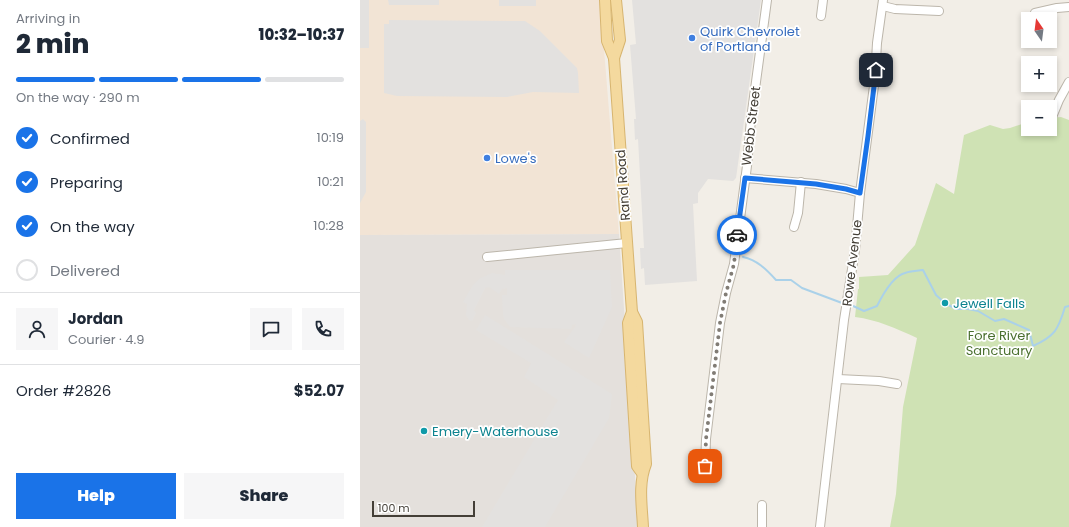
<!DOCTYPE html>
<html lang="en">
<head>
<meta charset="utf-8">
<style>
  :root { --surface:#fff; --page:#f6f6f7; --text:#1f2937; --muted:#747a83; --line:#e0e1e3; --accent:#1a73e8 }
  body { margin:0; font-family:Poppins,sans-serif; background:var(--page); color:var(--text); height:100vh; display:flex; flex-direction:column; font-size:15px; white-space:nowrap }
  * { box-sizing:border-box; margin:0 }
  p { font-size:13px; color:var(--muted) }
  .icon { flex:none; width:22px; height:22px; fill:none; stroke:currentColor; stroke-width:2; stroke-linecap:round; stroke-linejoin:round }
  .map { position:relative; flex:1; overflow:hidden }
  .drawer { display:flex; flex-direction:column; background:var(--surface); width:360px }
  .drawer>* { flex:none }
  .needle { width:26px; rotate:346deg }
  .fabs { position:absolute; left:661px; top:12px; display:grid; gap:8px }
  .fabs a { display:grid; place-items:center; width:36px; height:36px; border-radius:0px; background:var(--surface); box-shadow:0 2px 6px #0003; font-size:20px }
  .scale { position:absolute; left:12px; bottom:10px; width:103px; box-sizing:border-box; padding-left:4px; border:2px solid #443f37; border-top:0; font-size:11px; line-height:14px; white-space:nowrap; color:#443f37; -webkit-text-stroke:3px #fff; paint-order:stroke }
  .pin { position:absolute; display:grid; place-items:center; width:34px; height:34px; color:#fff; margin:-17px; border-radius:8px; box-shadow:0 2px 6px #0006 }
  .courier { position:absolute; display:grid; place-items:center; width:40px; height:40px; margin:-20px; border:3px solid #1a73e8; border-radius:50%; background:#fff; color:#222; box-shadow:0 1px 5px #0007 }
  .overview em { font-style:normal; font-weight:800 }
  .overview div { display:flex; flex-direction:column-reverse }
  .overview { display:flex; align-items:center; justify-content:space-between; height:68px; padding:0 16px }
  h1 { font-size:26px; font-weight:800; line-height:30px }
  .bar { display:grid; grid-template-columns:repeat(4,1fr); gap:6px 4px; align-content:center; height:48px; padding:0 16px }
  .bar i { height:5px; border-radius:3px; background:var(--line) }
  .bar .active { background:var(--accent) }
  .bar p { grid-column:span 4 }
  .line { display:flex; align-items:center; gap:10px; padding:0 16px; border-top:1px solid var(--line) }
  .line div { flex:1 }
  .round { display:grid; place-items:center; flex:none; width:42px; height:42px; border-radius:0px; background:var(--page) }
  ol { padding:0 16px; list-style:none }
  li { display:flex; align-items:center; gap:12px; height:44px }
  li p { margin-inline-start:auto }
  li .icon { padding:4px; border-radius:50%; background:var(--accent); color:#fff; stroke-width:4 }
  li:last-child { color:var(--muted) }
  li i { width:22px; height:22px; border:2px solid var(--line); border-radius:50% }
  .action { display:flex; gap:8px; margin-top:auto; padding:8px 16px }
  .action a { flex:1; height:46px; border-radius:0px; background:var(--accent); color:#fff; font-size:16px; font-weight:800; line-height:46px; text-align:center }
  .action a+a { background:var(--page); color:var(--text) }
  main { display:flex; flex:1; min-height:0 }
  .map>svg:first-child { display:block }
  .commercial { fill:#f2e4d5 }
  .industrial { fill:#e4e0dc }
  .green { fill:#cfe2b4 }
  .parking { fill:#e3e1df }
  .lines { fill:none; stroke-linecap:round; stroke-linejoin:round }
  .stream { stroke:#aad1e9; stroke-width:2 }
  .minor-casing { stroke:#bcb6ab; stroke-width:10 }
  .major-casing { stroke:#d7b570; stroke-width:12 }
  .minor { stroke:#fff; stroke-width:8 }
  .major { stroke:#f4d99e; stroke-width:10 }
  .done { stroke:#817c75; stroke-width:4; stroke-dasharray:0 7.2 }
  .route { stroke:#1a73e8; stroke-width:5 }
  .shop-dot { fill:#3f7fe0; stroke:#fff; stroke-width:1.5 }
  .culture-dot { fill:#0f9aa8; stroke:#fff; stroke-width:1.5 }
  .labels { text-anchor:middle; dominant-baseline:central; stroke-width:3.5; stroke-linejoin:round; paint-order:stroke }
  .shop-label { font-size:13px; fill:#366cbe; stroke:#fff; text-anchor:start }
  .street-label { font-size:13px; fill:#443f37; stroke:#fff }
  .culture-label { font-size:13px; fill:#0d838f; stroke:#fff; text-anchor:start }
  .park-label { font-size:13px; fill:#4b7030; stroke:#fff }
</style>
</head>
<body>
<main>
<section class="drawer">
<div class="overview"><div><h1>2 min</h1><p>Arriving in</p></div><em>10:32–10:37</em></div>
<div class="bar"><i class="active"></i><i class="active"></i><i class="active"></i><i></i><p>On the way · 290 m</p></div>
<ol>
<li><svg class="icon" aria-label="check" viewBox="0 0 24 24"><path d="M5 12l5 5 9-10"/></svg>Confirmed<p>10:19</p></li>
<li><svg class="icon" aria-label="check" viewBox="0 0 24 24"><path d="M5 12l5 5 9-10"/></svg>Preparing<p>10:21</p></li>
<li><svg class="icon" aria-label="check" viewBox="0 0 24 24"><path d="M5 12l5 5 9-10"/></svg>On the way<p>10:28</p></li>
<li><i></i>Delivered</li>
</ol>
<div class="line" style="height:72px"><a class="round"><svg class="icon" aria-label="person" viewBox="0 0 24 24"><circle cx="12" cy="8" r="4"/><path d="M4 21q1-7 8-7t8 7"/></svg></a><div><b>Jordan</b><p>Courier · 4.9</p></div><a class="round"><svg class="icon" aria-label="chat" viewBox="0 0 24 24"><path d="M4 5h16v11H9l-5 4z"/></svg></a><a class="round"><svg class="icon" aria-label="phone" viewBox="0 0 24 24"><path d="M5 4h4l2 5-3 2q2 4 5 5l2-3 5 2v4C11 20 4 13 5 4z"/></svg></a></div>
<div class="line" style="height:52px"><div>Order #2826</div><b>$52.07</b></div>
<div class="action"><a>Help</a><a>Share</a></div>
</section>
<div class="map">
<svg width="709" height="527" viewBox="0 0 709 527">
  <rect width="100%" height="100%" fill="#f2eee7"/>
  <polygon class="commercial" points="0,0 240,0 259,234 0,235"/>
  <polygon class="industrial" points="259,234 273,444 278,527 0,527 0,235"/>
  <path class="green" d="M701,117L709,120V527H530L536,494L543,407L557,338C535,328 518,320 495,317L498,289H499V277L528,275L555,245L576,183L594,194L604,135L630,125L643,129L650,128L668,122V129H690V118Z"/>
  <g class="parking">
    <rect x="0" y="0" width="9" height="48"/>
    <polygon points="28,0 79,0 79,5 29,5"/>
    <rect x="139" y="0" width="37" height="6"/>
    <polygon points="272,0 401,0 376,178 373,181 348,179 338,193 338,203 333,204 337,281 285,285 284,268 281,269 280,248 284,248 278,139 275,140 274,119 276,119 270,45 276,44"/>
    <polygon points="29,20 165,21 180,31 217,68 218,73 219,93 173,92 147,97 37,96 24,93 24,24 29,24"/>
    <polygon points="3,119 6,122 6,192 0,203 0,121"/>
    <polygon points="145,270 250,270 252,307 229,358 204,342 215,327 216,324 212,325 211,329 150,327 144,319 143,314 142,295 147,295 147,288 142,289 139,294 129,287 125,288 114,310 116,313 112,321 109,320 106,315 107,304 103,302 113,285 119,279 132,273 145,275"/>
    <polygon points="125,315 252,394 249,418 185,527 122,527 198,400 164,377 171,363 116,330"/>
  </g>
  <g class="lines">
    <g class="stream">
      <path d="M383,257C397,260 406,269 416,280H431L442,288L482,303"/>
      <path d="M491,305L504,311L517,306C522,296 533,276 545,273C550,271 557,271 563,270L576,295L585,303L596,309H608L618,311L635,321L644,319L669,330L673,346C695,336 698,330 705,307L709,306"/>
    </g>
    <g class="minor-casing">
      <g id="minor">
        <polyline points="523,6 535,9 579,11"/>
        <polyline points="675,13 697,8 709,7"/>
        <polyline points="461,16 463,0"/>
        <polyline points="690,122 699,100 709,82"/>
        <polyline points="687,130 688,129"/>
        <polyline points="385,178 456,184 486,189 500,193"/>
        <polyline points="434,227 438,213 441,182"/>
        <polyline points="127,257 267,243"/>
        <polyline points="478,379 519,381 537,384"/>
        <polyline points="345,466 346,439 360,323 366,293 374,264 387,166 391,119 407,0"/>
        <polyline points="402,505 402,527"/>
        <polyline points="460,527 484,320 495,250 500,193 515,78 517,43 523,0"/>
      </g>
    </g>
    <g class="major-casing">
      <g id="major">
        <path d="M245,0L247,41L254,58L272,312L277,322L286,464C278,484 282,506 283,527"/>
        <polyline points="254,58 260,40 256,0"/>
        <polyline points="272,312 268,323 277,466 282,473"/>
      </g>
    </g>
    <use href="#minor" class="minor"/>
    <use href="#major" class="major"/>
  </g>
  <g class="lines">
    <polyline class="done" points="345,466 346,439 360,323 366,293 374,264 377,235"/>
    <polyline class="route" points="377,235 385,178 456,184 486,189 500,193 508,136 516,70"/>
  </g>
  <g class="shop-dot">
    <circle cx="332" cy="38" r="4"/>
    <circle cx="127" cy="158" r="4"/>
  </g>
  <g class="culture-dot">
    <circle cx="585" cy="303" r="4"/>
    <circle cx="64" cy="431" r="4"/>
  </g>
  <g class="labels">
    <g class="shop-label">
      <text x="340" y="31">Quirk Chevrolet<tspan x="340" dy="15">of Portland</tspan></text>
      <text x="135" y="158">Lowe's</text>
    </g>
    <g class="street-label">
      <text transform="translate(391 126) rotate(-83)">Webb Street</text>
      <text transform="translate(263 185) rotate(-94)">Rand Road</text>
      <text transform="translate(492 263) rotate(-83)">Rowe Avenue</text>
    </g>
    <g class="culture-label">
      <text x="593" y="303">Jewell Falls</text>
      <text x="72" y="431">Emery-Waterhouse</text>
    </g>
    <g class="park-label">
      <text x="639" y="335">Fore River<tspan x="639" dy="15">Sanctuary</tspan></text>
    </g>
  </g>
</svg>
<div class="fabs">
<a><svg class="needle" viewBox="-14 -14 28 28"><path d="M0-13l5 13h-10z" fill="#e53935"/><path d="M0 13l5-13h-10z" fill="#747a83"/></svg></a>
<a>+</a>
<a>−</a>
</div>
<div class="scale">100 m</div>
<div class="pin" style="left:345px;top:466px;background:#ea580c"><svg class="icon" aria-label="bag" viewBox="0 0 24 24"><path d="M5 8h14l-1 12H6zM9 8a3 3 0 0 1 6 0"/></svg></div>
<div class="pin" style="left:516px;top:70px;background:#1f2937"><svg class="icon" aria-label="home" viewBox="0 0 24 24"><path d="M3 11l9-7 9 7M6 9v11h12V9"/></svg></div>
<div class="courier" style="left:377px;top:235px"><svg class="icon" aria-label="car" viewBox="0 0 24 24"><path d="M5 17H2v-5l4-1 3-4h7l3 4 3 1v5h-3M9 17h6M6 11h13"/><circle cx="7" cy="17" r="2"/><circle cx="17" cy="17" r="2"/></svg></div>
</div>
</main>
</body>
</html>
